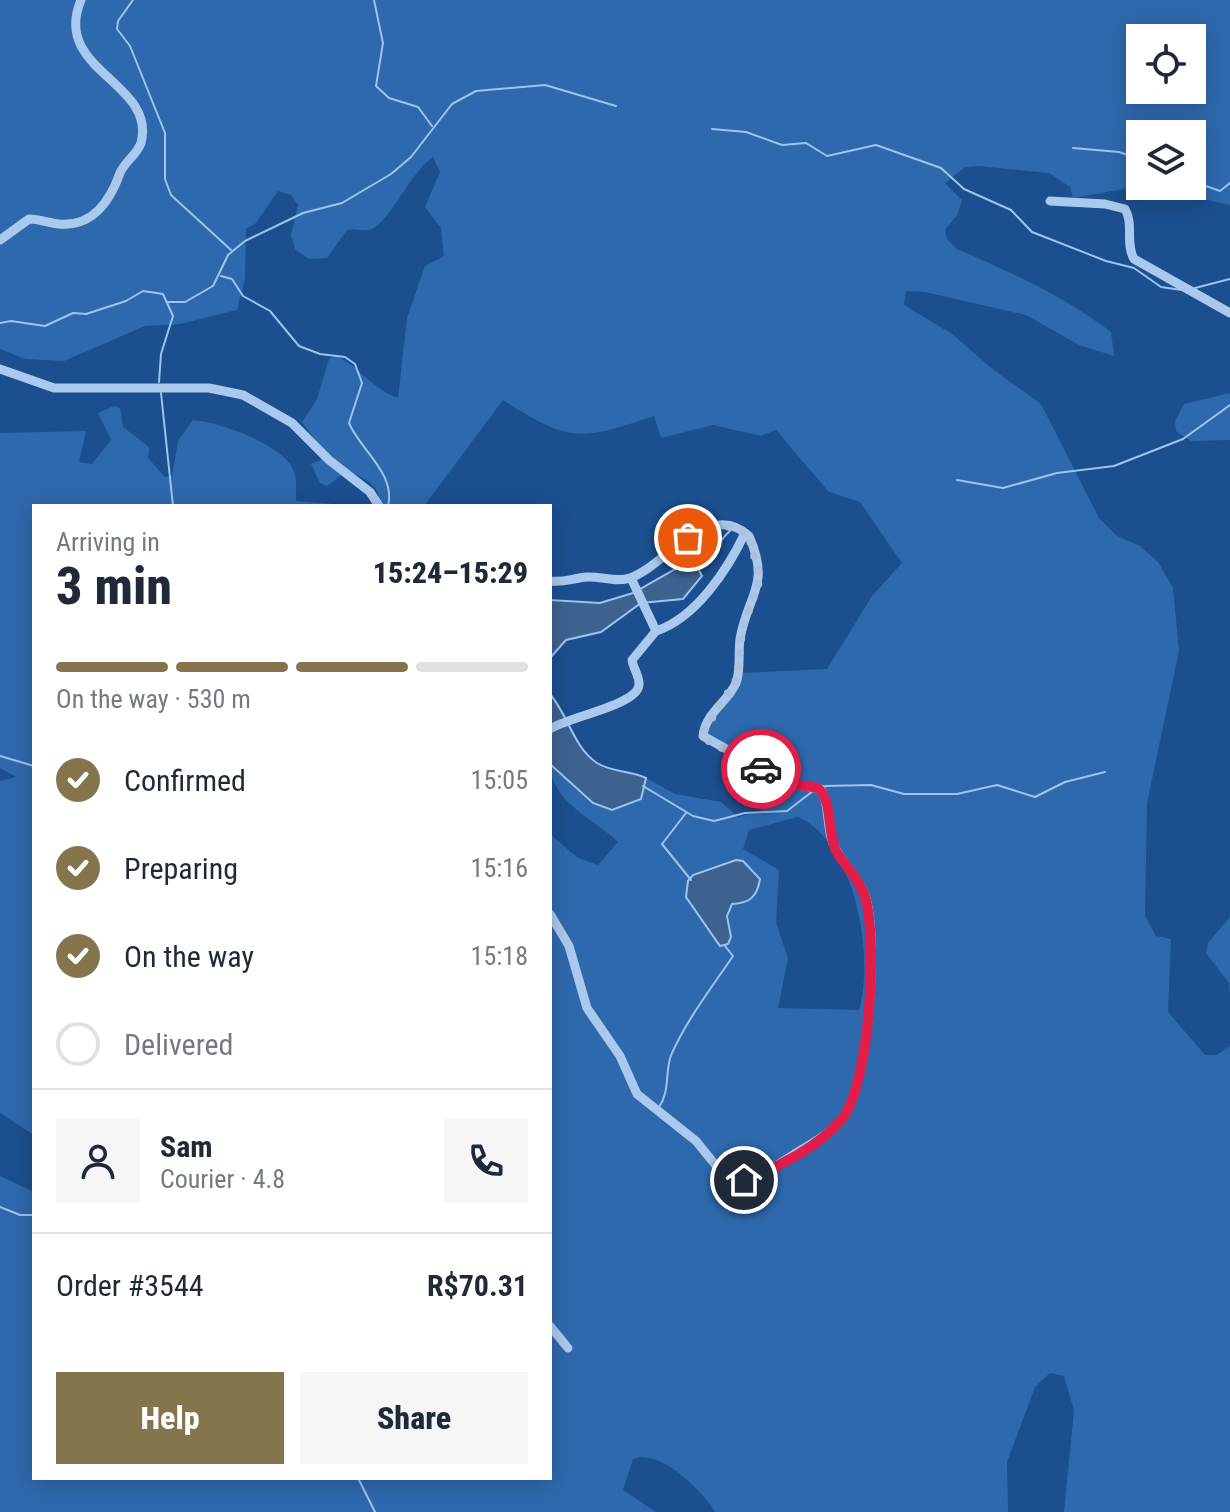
<!DOCTYPE html>
<html lang="en">
<head>
<meta charset="utf-8">
<style>
  :root { --surface:#fff; --page:#f6f6f7; --text:#1f2937; --muted:#747a83; --line:#e0e1e3; --accent:#84754c }
  body { margin:0; font-family:"Roboto Condensed",sans-serif; background:var(--page); color:var(--text); height:100vh; display:flex; flex-direction:column; font-size:30px; white-space:nowrap }
  * { box-sizing:border-box; margin:0 }
  p { font-size:26px; color:var(--muted) }
  .icon { flex:none; width:44px; height:44px; fill:none; stroke:currentColor; stroke-width:2; stroke-linecap:round; stroke-linejoin:round }
  .map { position:relative; flex:1; overflow:hidden }
  .drawer { position:absolute; left:32px; top:504px; width:520px; height:976px; display:flex; flex-direction:column; background:var(--surface); border-radius:0px; box-shadow:0 4px 20px #0003 }
  .drawer>* { flex:none }
  .fabs { position:absolute; left:1126px; top:24px; display:grid; gap:16px }
  .fabs a { display:grid; place-items:center; width:80px; height:80px; border-radius:0px; background:var(--surface); box-shadow:0 4px 20px #0003; font-size:40px }
  .pin { position:absolute; display:grid; place-items:center; width:68px; height:68px; color:#fff; margin:-34px; border:4px solid #fff; border-radius:50%; box-shadow:0 2px 8px #0007 }
  .courier { position:absolute; display:grid; place-items:center; width:80px; height:80px; margin:-40px; border:6px solid #e11d48; border-radius:50%; background:#fff; color:#222; box-shadow:0 2px 10px #0007 }
  .head em { font-style:normal; font-weight:800 }
  .head div { display:flex; flex-direction:column-reverse }
  .head { display:flex; align-items:center; justify-content:space-between; height:136px; padding:0 24px }
  h1 { font-size:52px; font-weight:800; line-height:60px }
  .bar { display:grid; grid-template-columns:repeat(4,1fr); gap:12px 8px; align-content:center; height:96px; padding:0 24px }
  .bar i { height:10px; border-radius:6px; background:var(--line) }
  .bar .on { background:var(--accent) }
  .bar p { grid-column:span 4 }
  .line { display:flex; align-items:center; gap:20px; padding:0 24px; border-top:2px solid var(--line) }
  .line div { flex:1 }
  .round { display:grid; place-items:center; flex:none; width:84px; height:84px; border-radius:0px; background:var(--page) }
  ol { padding:0 24px; list-style:none }
  li { display:flex; align-items:center; gap:24px; height:88px }
  li p { margin-inline-start:auto }
  li .icon { padding:8px; border-radius:50%; background:var(--accent); color:#fff; stroke-width:4 }
  li:last-child { color:var(--muted) }
  li i { width:44px; height:44px; border:4px solid var(--line); border-radius:50% }
  .primary-button { display:flex; gap:16px; margin-top:auto; padding:16px 24px }
  .primary-button a { flex:1; height:92px; border-radius:0px; background:var(--accent); color:#fff; font-size:32px; font-weight:800; line-height:92px; text-align:center }
  .primary-button a+a { background:var(--page); color:var(--text) }
  .map>svg:first-child { display:block }
  .green { fill:#2e69ad; fill-rule:evenodd }
  .water { fill:#3c6290; stroke:#9cc4f0; stroke-width:2 }
  .lines { fill:none; stroke-linecap:round; stroke-linejoin:round }
  .stream { stroke:#9cc4f0; stroke-width:2 }
  .minor { stroke:#a9c9ee; stroke-width:9 }
  .done { stroke:#afc1d8; stroke-width:8; stroke-dasharray:0 14.4 }
  .route { stroke:#e11d48; stroke-width:10 }
</style>
</head>
<body>
<div class="map">
<svg width="1230" height="1512" viewBox="0 0 1230 1512">
  <rect width="100%" height="100%" fill="#1b4f8f"/>
  <g class="green">
    <path d="M0,0H1230V205L1147,186H1192V134H1140V186L1073,198L1070,187L1049,173L979,166L965,167L945,183L962,200L957,215L945,230L947,239L957,249C1010,272 1065,296 1111,332L1114,356L1079,345L1026,315L925,292L906,291L904,305L952,334L995,371L1041,404L1099,518L1117,536L1140,546L1158,562L1173,588L1179,651L1147,803L1145,916L1156,936L1171,939L1168,1012L1205,1055H1217L1230,1046V1512H1064L1074,1410L1064,1376L1050,1373L1035,1387L1007,1462L1008,1512H715C703,1491 660,1448 633,1459L623,1490L656,1512H0V1176L34,1192V1478H550V834L578,858L598,865L618,842C594,819 550,801 550,764L593,803L641,799L646,778L675,794L721,802L738,817L760,811L798,785L707,737L713,707L740,673L827,669L872,596L902,563L860,502L829,492L776,430L761,436L713,425L661,438L654,416C580,441 570,443 503,400L424,506H374L379,502C381,484 361,477 347,471L327,486L320,483L311,464L327,457L328,452L318,444L302,422L317,399L329,359L335,356C358,364 370,388 398,398L407,318L425,266L444,256L441,228L425,207L440,172L433,157C411,172 389,222 372,229C365,232 355,228 347,230L327,258L309,259L295,249L291,235L298,205L291,195L278,191L256,223L246,229L245,279L237,310L180,324L145,326L64,361L25,359L0,349ZM1140,38H1192V90H1140ZM798,817C855,842 875,956 859,1010L778,1008L788,958L776,923L779,870L743,849L749,830ZM736,860L743,861L728,909L731,937L720,946L710,933L700,872Z"/>
    <polygon points="1230,393 1230,440 1191,441 1176,431 1175,421 1184,404"/>
    <path d="M114,406L120,408L123,427L149,447L148,458L165,477L172,476L178,441L193,420C219,422 274,442 290,464C298,475 296,488 296,501L346,505L34,506V1135L0,1113V781L16,777L0,768V433L86,431L79,462L92,464L111,440L98,413Z"/>
    <polygon points="1230,917 1230,997 1229,983 1206,953 1208,943"/>
  </g>
  <g class="water">
    <polygon points="693,559 702,576 683,599 641,603 601,632 566,640 550,658 550,600 600,603 633,593"/>
    <path d="M550,694C568,715 574,748 597,763C611,772 631,771 646,778L641,799L612,810L593,803L550,764Z"/>
    <path d="M736,860L743,861L760,879C757,897 750,903 732,904L727,916L731,937L728,944L720,946L686,897L688,881L693,875Z"/>
  </g>
  <g class="lines">
    <g class="stream">
      <polyline points="133,0 118,21 117,29 130,46 165,133 165,179 171,195 231,250"/>
      <polyline points="374,0 383,43 376,86 389,98 418,107 432,126"/>
      <polyline points="712,129 746,132 782,145 806,143 827,156 876,145 941,168 964,189 1011,210 1032,232 1106,261 1134,268 1161,287 1182,290"/>
      <polyline points="1073,148 1119,152 1140,159"/>
      <polyline points="1192,181 1220,191 1230,183"/>
      <path d="M221,276L232,279L243,296L270,311L299,346L320,354L345,357L355,364L362,383L349,423C360,450 396,473 388,506"/>
      <polyline points="1195,288 1230,279"/>
      <polyline points="168,302 185,302 213,286 228,255 245,241 303,213 342,203 391,174 411,157 452,104 476,91 545,85 616,106"/>
      <polyline points="0,323 11,321 45,326 73,313 86,314 126,301 143,291 163,294 173,316 161,354 159,382"/>
      <polyline points="161,393 173,506"/>
      <polyline points="957,480 1003,488 1057,473 1114,466 1183,439 1230,405"/>
      <path d="M697,570C714,561 715,543 730,531"/>
      <polyline points="0,756 34,766"/>
      <polyline points="643,786 693,816 714,821 745,813 787,811 813,791"/>
      <polyline points="825,786 871,785 904,794 957,794 997,785 1035,797 1065,782 1105,772"/>
      <polyline points="686,813 662,844 691,880"/>
      <path d="M659,1107C671,1090 664,1070 672,1053C688,1018 712,987 733,956L725,946"/>
      <polyline points="0,1207 20,1215 34,1215"/>
      <polyline points="358,1478 375,1512"/>
    </g>
    <g class="minor">
      <path d="M1050,201L1105,204L1125,209C1134,224 1125,243 1134,259L1230,313"/>
      <path d="M0,240L29,219C39,219 49,223 59,224C93,227 110,201 120,173C125,161 137,155 141,143C157,82 51,71 81,0"/>
      <polyline points="0,369 54,388 209,388 243,395 292,423 329,460 370,492 379,506"/>
      <path d="M631,578L656,631C696,618 728,569 745,533"/>
      <path d="M550,581C564,583 573,578 587,577C600,576 617,583 630,578C664,567 708,498 749,536C771,586 748,593 740,639C738,652 741,670 736,683C728,702 705,713 703,736L787,783L821,789C830,806 826,826 833,843C840,862 858,876 865,895C879,938 869,1074 846,1113C834,1133 812,1143 793,1155C774,1167 751,1185 726,1178L696,1141L637,1094L620,1056L587,1008L569,946L550,914"/>
      <path d="M550,729C571,716 637,705 639,685C640,677 633,668 632,660L656,631"/>
      <polyline points="550,1326 568,1348"/>
    </g>
  </g>
  <g class="lines">
    <path class="done" d="M688,538C708,526 730,520 749,536L760,579L742,630L737,679L703,732L705,739L761,769"/>
    <path class="route" d="M744,1180C777,1168 820,1146 842,1119C870,1083 878,940 865,897C860,880 845,866 836,851C827,832 833,801 818,788L787,783L761,769"/>
  </g>
</svg>
<div class="fabs">
<a><svg class="icon" aria-label="locate" viewBox="0 0 24 24"><circle cx="12" cy="12" r="6"/><path d="M12 2v4M12 18v4M2 12h4M18 12h4"/></svg></a>
<a><svg class="icon" aria-label="layers" viewBox="0 0 24 24"><path d="M12 4l9 5-9 5-9-5zM3 14l9 5 9-5"/></svg></a>
</div>
<div class="pin" style="left:688px;top:538px;background:#ea580c"><svg class="icon" aria-label="bag" viewBox="0 0 24 24"><path d="M5 8h14l-1 12H6zM9 8a3 3 0 0 1 6 0"/></svg></div>
<div class="pin" style="left:744px;top:1180px;background:#1f2937"><svg class="icon" aria-label="home" viewBox="0 0 24 24"><path d="M3 11l9-7 9 7M6 9v11h12V9"/></svg></div>
<div class="courier" style="left:761px;top:769px"><svg class="icon" aria-label="car" viewBox="0 0 24 24"><path d="M5 17H2v-5l4-1 3-4h7l3 4 3 1v5h-3M9 17h6M6 11h13"/><circle cx="7" cy="17" r="2"/><circle cx="17" cy="17" r="2"/></svg></div>
<section class="drawer">
<div class="head"><div><h1>3 min</h1><p>Arriving in</p></div><em>15:24–15:29</em></div>
<div class="bar"><i class="on"></i><i class="on"></i><i class="on"></i><i></i><p>On the way · 530 m</p></div>
<ol>
<li><svg class="icon" aria-label="check" viewBox="0 0 24 24"><path d="M5 12l5 5 9-10"/></svg>Confirmed<p>15:05</p></li>
<li><svg class="icon" aria-label="check" viewBox="0 0 24 24"><path d="M5 12l5 5 9-10"/></svg>Preparing<p>15:16</p></li>
<li><svg class="icon" aria-label="check" viewBox="0 0 24 24"><path d="M5 12l5 5 9-10"/></svg>On the way<p>15:18</p></li>
<li><i></i>Delivered</li>
</ol>
<div class="line" style="height:144px"><a class="round"><svg class="icon" aria-label="person" viewBox="0 0 24 24"><circle cx="12" cy="8" r="4"/><path d="M4 21q1-7 8-7t8 7"/></svg></a><div><b>Sam</b><p>Courier · 4.8</p></div><a class="round"><svg class="icon" aria-label="phone" viewBox="0 0 24 24"><path d="M5 4h4l2 5-3 2q2 4 5 5l2-3 5 2v4C11 20 4 13 5 4z"/></svg></a></div>
<div class="line" style="height:104px"><div>Order #3544</div><b>R$70.31</b></div>
<div class="primary-button"><a>Help</a><a>Share</a></div>
</section>
</div>
</body>
</html>
